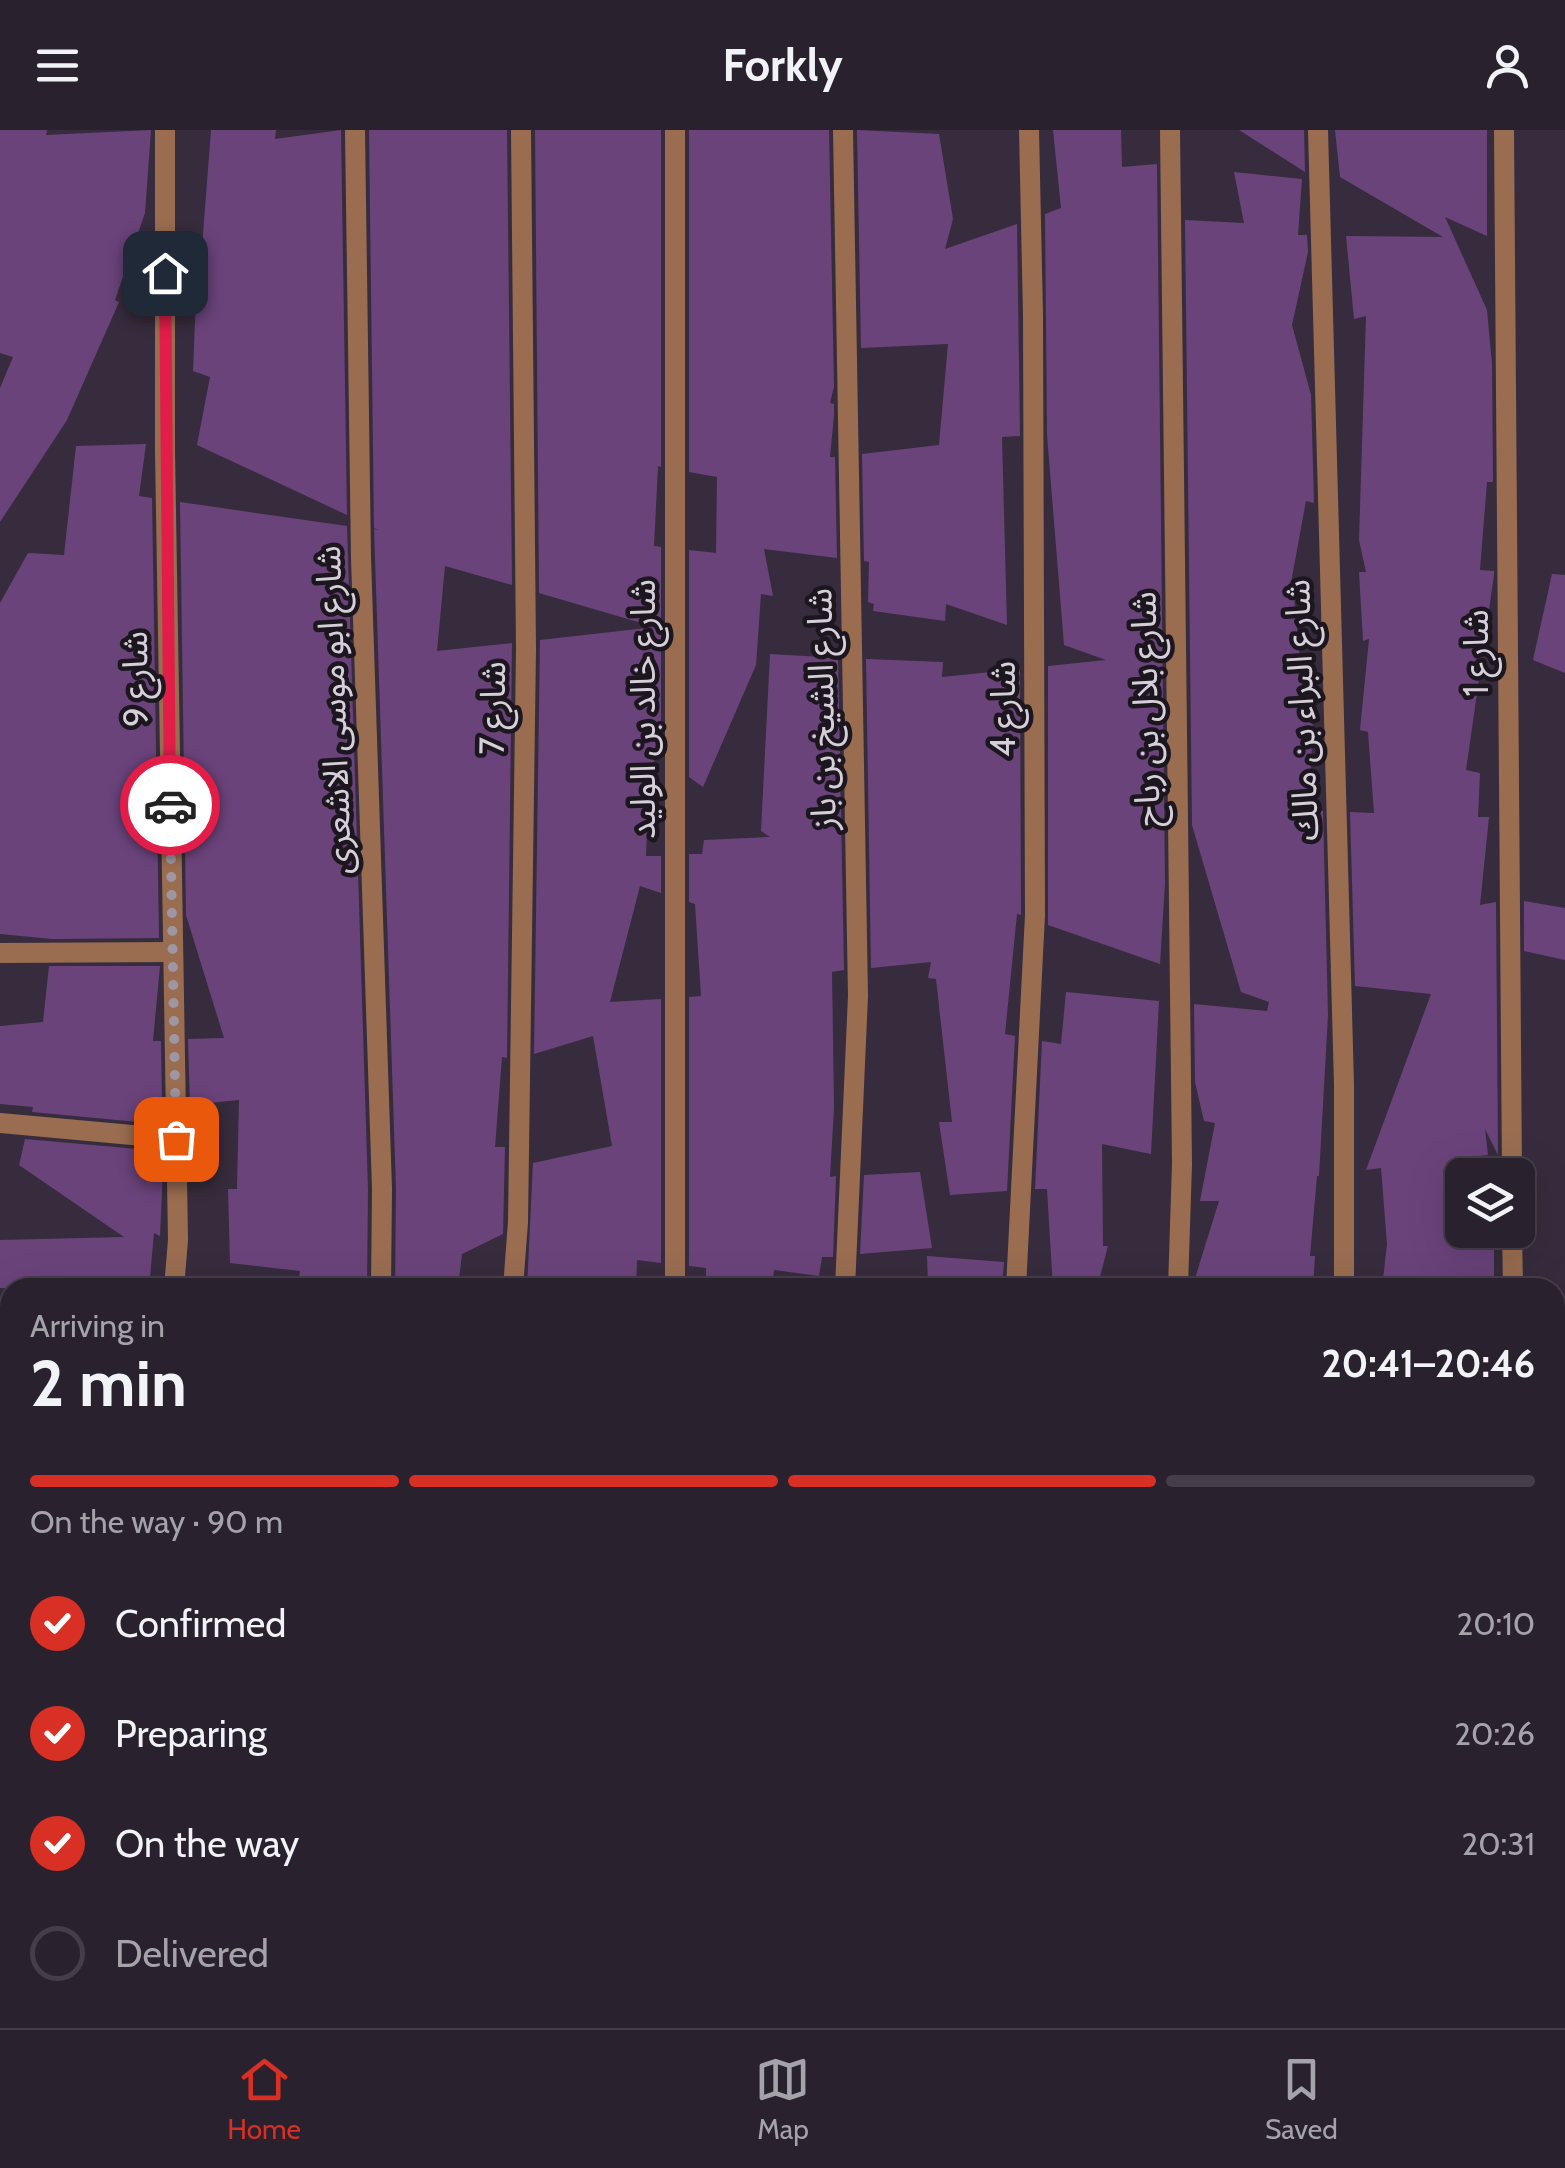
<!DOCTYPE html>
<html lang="en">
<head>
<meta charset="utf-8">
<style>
  :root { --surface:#29212e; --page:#312936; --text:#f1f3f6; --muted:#a5a3aa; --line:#453e4a; --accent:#d93025 }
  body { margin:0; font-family:Cabin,"Noto Sans Arabic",sans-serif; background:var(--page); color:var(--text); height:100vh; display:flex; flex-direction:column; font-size:38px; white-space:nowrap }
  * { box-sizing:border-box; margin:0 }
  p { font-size:32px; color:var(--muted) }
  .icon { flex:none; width:55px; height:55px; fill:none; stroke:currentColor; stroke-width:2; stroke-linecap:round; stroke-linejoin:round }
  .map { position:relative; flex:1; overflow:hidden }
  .side { position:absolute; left:0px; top:1148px; width:1565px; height:752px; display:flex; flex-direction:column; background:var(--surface); border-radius:30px 30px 0 0; box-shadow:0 10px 40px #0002,0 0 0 2px var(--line) }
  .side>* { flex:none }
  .tools { position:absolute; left:1445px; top:1028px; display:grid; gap:20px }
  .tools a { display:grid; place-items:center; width:90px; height:90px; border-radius:15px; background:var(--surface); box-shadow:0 10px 40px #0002,0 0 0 2px var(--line); font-size:50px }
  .pin { position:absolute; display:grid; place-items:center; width:85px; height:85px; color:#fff; margin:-42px; border-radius:20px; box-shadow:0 5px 15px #0006 }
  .courier { position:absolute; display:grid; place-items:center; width:100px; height:100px; margin:-50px; border:8px solid #e11d48; border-radius:50%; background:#fff; color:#222; box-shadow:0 2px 12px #0007 }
  .overview em { font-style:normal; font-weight:800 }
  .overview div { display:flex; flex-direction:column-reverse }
  .overview { display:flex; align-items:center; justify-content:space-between; height:170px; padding:0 30px }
  h1 { font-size:65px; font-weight:800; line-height:75px }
  .bar { display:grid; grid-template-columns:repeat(4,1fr); gap:15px 10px; align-content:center; height:120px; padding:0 30px }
  .bar i { height:12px; border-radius:8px; background:var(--line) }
  .bar .current { background:var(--accent) }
  .bar p { grid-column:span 4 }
  ol { padding:0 30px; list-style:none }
  li { display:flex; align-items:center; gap:30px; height:110px }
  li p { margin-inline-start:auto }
  li .icon { padding:10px; border-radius:50%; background:var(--accent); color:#fff; stroke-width:4 }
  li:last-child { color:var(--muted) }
  li i { width:55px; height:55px; border:5px solid var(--line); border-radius:50% }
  header { display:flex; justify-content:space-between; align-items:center; height:130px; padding:0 30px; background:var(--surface); font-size:45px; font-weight:800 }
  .menu { display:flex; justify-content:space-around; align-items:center; height:140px; border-top:2px solid var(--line); background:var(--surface); font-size:28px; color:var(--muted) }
  .menu a { display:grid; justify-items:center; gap:5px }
  .menu .current { color:var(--accent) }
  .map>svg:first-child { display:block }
  .building { fill:#6a437b }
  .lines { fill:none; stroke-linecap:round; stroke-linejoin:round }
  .lane { stroke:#9a6d51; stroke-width:15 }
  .street { stroke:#9a6d51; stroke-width:20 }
  .done { stroke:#9e96a3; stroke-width:10; stroke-dasharray:0 18 }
  .route { stroke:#e11d48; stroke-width:12 }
  .labels { text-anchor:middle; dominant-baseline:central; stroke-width:9; stroke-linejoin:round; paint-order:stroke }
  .street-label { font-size:35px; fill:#d6cfda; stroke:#1c171e }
</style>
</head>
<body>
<header><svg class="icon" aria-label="menu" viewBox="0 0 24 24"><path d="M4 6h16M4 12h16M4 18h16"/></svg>Forkly<svg class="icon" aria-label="person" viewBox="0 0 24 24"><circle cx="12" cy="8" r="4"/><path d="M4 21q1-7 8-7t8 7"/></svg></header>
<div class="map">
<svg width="1565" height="1898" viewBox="0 0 1565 1898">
  <rect width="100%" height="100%" fill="#372c3d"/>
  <g class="building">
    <polygon points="0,0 47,0 46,5 151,0 145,83 115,170 119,172 67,290 0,392 0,258 13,227 0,223"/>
    <polygon points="211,0 276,0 275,9 341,0 347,385 197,315 210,247 193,241 198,117 202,117"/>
    <polygon points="369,0 507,0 512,455 445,436 437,521 512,513 507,928 502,927 495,1017 505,1017 503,1104 462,1124 458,1158 395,1158 396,1059 375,428 374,399 378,400 374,398"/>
    <polygon points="535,0 661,0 661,337 658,336 654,416 661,417 661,627 655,622 648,676 646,726 661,726 661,763 640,756 610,872 661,869 661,1133 637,1130 636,1158 527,1158 533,1033 612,1016 593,906 534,924 540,510 655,497 539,463"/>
    <polygon points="689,0 829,0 834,257 830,273 834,274 834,285 830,327 835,327 837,428 764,419 773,466 761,464 756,535 703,657 689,647 689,420 716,423 717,347 689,342"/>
    <polygon points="857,0 939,4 953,89 945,119 1017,94 1020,306 1002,307 1007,495 946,474 945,491 873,481 874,474 868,472 869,432 864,431 862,324 939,315 948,214 861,218"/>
    <polygon points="1053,0 1121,0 1122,37 1157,34 1165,753 1160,834 1048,795 1048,536 1106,530 1064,515 1047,305 1045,84 1061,78"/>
    <polygon points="1239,0 1304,0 1305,42"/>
    <polygon points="1335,0 1487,0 1487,106 1445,87 1487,180 1492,234 1493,352 1487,352 1480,440 1494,441 1494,445 1466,640 1480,643 1478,687 1489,687 1480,775 1496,772 1498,1025 1485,999 1488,1025 1462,1028 1462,1100 1494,1100 1494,1158 1382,1158 1387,1114 1381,1038 1366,1040 1431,864 1355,856 1350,682 1374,683 1368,602 1360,600 1369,509 1363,511 1359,442 1366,442 1359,410 1366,186 1354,189 1346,106 1443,107 1340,47"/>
    <polygon points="1234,42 1302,49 1298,105 1307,105 1308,122 1292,195 1311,265 1314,373 1306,371 1292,447 1302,550 1302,589 1313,587 1309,681 1323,681 1328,885 1319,1046 1317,1046 1310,1126 1315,1126 1313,1158 1192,1158 1219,1071 1200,1071 1215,993 1204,991 1195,952 1194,874 1267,881 1269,872 1241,862 1192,695 1185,90 1244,93"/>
    <polygon points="146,314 139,366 152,368 159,808 52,809 0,804 0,473 28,423 64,425 76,316"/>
    <polygon points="180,372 347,396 368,1059 367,1158 298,1158 300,1141 230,1133 228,1059 237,1059 239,970 190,975 188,909 224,908 186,785"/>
    <polygon points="1552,444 1565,445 1565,543 1533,530"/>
    <polygon points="770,524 838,528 844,840 832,842 834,978 830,1047 836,1046 833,1127 822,1127 819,1146 774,1140 772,1158 706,1158 706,1138 689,1136 689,867 701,866 695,774 689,772 689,724 702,724 704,710 770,707 761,701"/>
    <polygon points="866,529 943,532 942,547 1020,539 1021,785 1017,784 1005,904 1015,906 1007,1061 950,1065 939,992 952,992 936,849 928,848 931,832 871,838"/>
    <polygon points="1524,771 1565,778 1565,830 1524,821"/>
    <polygon points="49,836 160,836 153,911 161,911 162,978 158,979 159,994 32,982 33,977 0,974 0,896 43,892"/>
    <polygon points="1066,862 1159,871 1151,1024 1102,1014 1103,1116 1108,1116 1097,1158 1053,1158 1047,1059 1035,1059 1042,911 1061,914"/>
    <polygon points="25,1009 160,1021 163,1039 160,1106 154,1103 149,1158 0,1158 0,1110 124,1107 19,1035"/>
    <polygon points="920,1042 932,1118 860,1124 864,1045"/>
    <polygon points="927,1126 1004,1132 1002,1158 928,1158"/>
  </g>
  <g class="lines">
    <polyline class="lane" points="39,1890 40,1898"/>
    <g class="street">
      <polyline points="165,0 165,321 178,1110 174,1158"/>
      <polyline points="355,0 361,428 382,1059 381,1158"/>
      <polyline points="675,0 675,1158"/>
      <polyline points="843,0 858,866 845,1158"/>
      <polyline points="1170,0 1182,1034 1178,1158"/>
      <polyline points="1318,0 1344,955 1344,1158"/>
      <polyline points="1504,0 1512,1045"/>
      <polyline points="0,823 172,822"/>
      <polyline points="0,993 176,1009"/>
      <polyline points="1512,1100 1513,1158"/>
      <polyline points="513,1158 518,1092 526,519 521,0"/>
      <polyline points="1016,1158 1035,785 1033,185 1029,0"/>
      <polyline points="0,1199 10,1200"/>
      <polyline points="0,1373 10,1373"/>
      <polyline points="0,1531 10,1531"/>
      <polyline points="0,1697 10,1696"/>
      <polyline points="165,1890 166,1898"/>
      <polyline points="329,1898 329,1890"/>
      <polyline points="462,1898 463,1890"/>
      <polyline points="626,1898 626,1890"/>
      <polyline points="809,1898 809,1890"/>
      <polyline points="986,1898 986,1890"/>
      <polyline points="1150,1898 1150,1890"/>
      <polyline points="1317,1898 1318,1890"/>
      <polyline points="1491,1898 1491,1890"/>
    </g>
  </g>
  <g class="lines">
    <polyline class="done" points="170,675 176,1009"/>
    <polyline class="route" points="165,143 170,675"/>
  </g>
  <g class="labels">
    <g class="street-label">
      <text transform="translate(1475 523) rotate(-90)">شارع 1</text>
      <text transform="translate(135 549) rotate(-91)">شارع 9</text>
      <text transform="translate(492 578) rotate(-89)">شارع 7</text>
      <text transform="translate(642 579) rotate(-90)">شارع خالد بن الوليد</text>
      <text transform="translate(821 579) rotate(-91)">شارع الشيخ بن باز</text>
      <text transform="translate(1002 579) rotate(-90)">شارع 4</text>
      <text transform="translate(1145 579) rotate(-91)">شارع بلال بن رباح</text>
      <text transform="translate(333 580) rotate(-92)">شارع ابو موسى الاشعرى</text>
      <text transform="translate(1301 580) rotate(-92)">شارع البراء بن مالك</text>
    </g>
  </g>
</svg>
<div class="tools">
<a><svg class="icon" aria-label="layers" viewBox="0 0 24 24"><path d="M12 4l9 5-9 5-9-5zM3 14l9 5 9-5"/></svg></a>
</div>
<div class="pin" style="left:176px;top:1009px;background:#ea580c"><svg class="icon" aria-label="bag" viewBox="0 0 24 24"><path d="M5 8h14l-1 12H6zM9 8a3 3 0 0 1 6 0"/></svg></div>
<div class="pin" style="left:165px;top:143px;background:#1f2937"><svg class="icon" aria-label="home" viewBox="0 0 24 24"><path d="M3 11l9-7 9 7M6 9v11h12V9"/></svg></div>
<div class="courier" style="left:170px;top:675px"><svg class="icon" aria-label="car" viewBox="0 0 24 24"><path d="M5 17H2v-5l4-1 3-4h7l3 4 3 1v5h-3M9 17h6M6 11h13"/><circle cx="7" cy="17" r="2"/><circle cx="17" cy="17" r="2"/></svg></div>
<section class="side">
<div class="overview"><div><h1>2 min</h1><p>Arriving in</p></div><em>20:41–20:46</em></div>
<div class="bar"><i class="current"></i><i class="current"></i><i class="current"></i><i></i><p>On the way · 90 m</p></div>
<ol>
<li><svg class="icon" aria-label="check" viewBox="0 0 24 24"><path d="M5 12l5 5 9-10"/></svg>Confirmed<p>20:10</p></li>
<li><svg class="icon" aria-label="check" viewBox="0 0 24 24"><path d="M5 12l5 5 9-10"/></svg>Preparing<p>20:26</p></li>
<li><svg class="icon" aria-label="check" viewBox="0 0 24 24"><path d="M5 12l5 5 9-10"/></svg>On the way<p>20:31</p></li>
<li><i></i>Delivered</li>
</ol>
</section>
</div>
<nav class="menu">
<a class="current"><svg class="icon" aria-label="home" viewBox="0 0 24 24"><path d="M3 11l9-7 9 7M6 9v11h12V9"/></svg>Home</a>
<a><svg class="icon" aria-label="map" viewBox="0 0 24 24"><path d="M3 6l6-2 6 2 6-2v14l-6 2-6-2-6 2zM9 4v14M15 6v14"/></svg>Map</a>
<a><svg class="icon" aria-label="saved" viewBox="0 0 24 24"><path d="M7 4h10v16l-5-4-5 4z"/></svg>Saved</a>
</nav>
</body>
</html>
